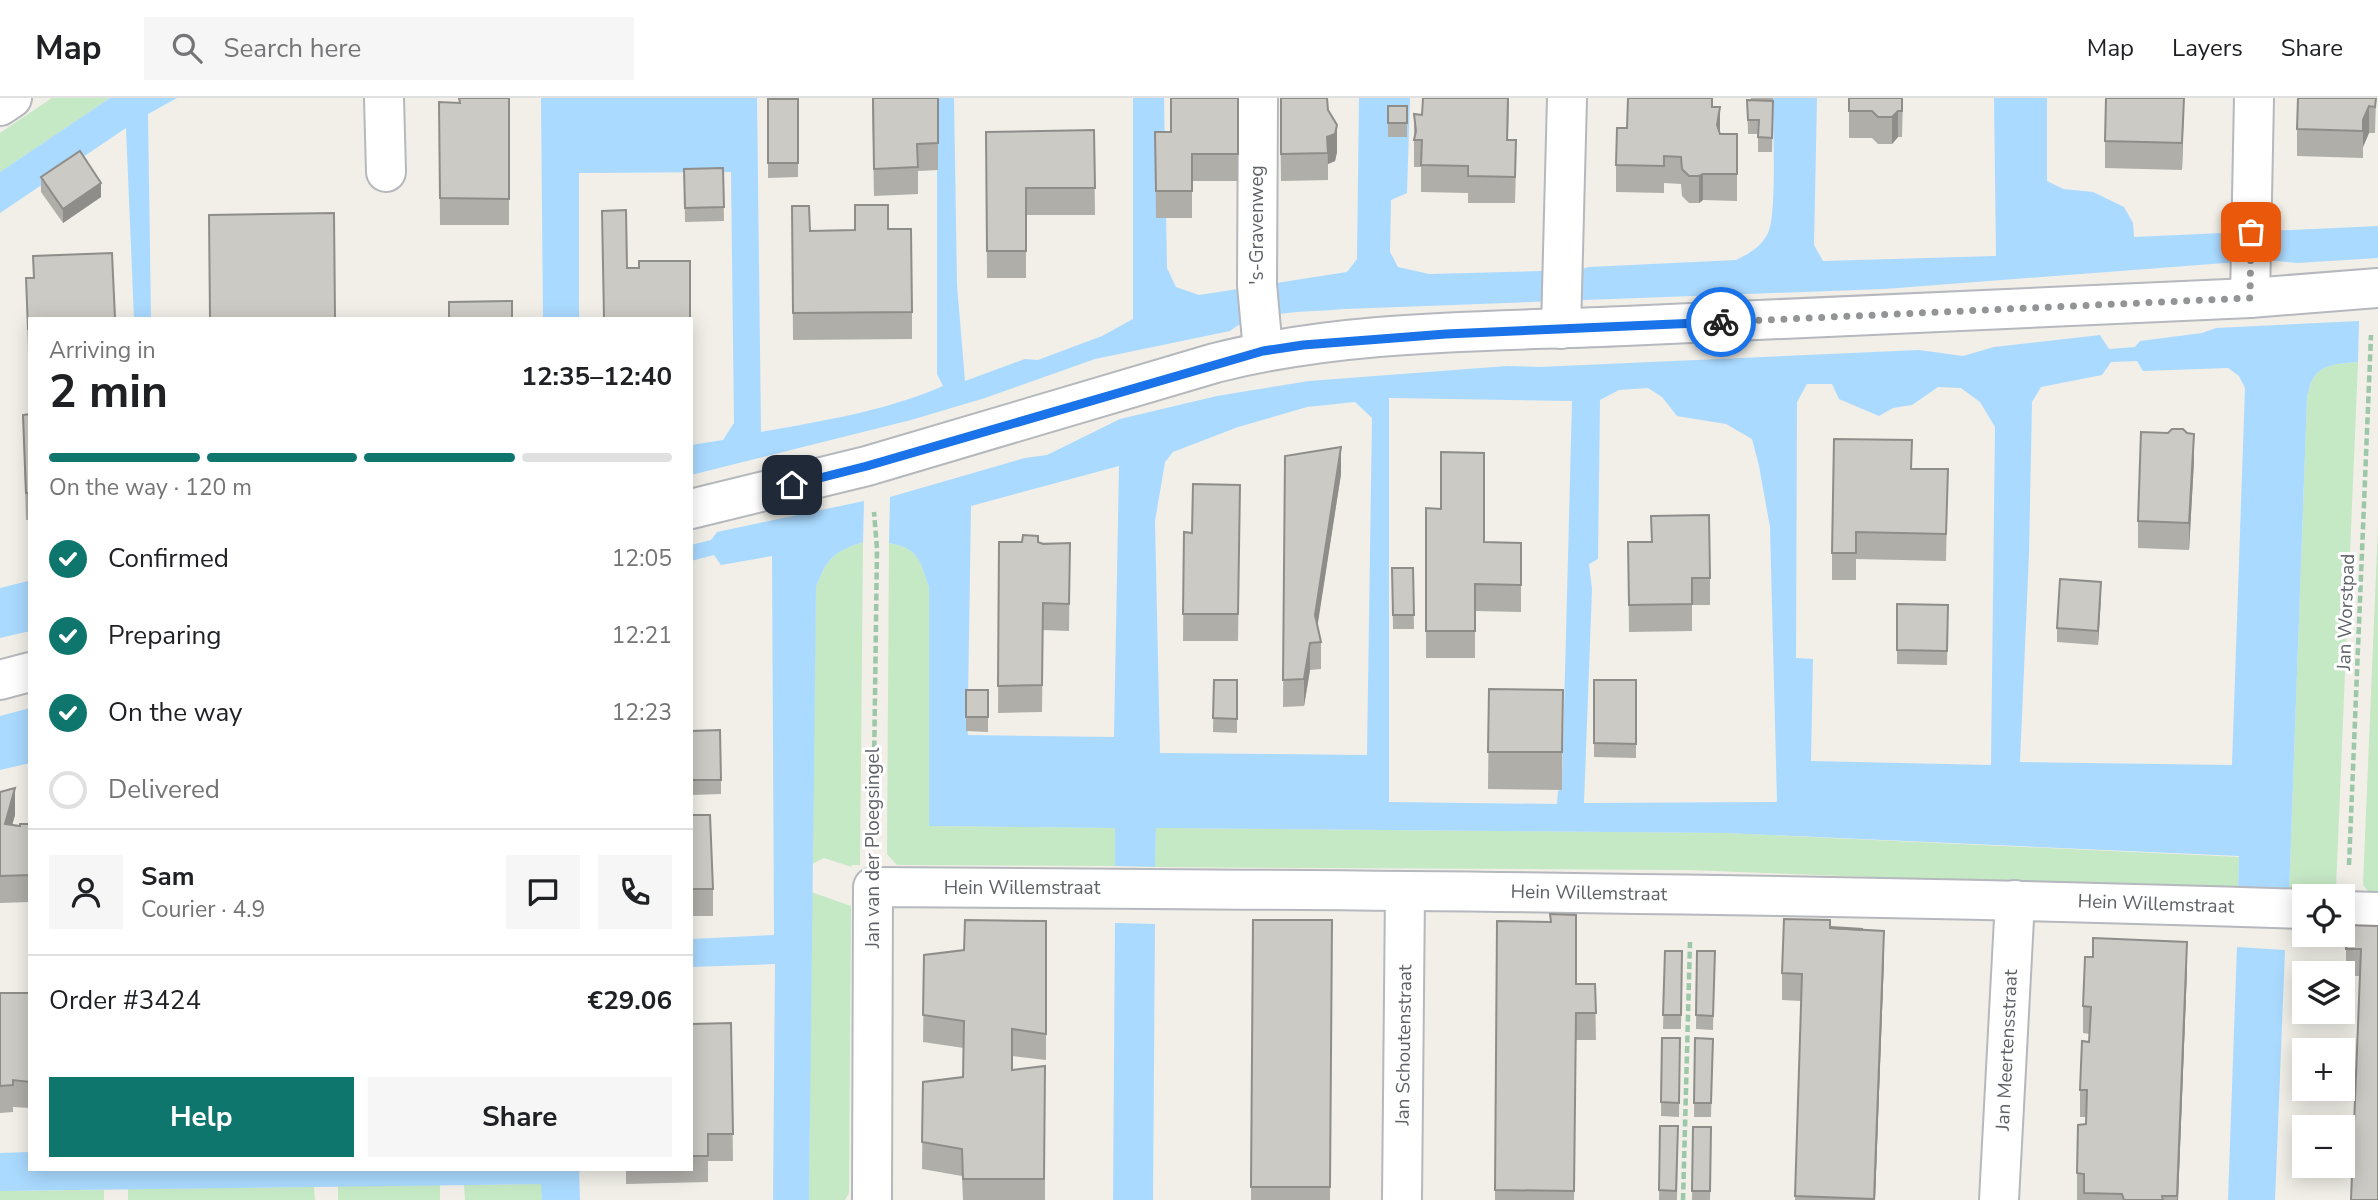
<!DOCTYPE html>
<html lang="en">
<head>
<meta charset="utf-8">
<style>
  :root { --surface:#fff; --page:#f6f6f6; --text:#202124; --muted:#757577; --line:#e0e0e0; --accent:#0f766e }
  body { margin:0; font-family:"Nunito Sans",sans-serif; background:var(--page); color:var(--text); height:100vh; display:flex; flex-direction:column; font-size:26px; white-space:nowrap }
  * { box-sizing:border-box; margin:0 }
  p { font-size:23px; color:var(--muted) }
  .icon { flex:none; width:38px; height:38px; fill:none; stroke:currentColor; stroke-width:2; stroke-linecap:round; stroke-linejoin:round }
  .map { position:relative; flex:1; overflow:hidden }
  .panel { position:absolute; left:28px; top:219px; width:665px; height:854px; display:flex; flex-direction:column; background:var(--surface); border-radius:0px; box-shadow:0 4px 18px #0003 }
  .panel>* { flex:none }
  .fabs { position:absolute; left:2292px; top:786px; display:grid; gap:14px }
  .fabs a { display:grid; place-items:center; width:63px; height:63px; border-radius:0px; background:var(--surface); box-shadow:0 4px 18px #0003; font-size:35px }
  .pin { position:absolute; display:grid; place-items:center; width:60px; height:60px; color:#fff; margin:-30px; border-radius:14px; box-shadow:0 4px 10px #0006 }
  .courier { position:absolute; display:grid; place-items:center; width:70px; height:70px; margin:-35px; border:5px solid #1a73e8; border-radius:50%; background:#fff; color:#222; box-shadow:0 2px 9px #0007 }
  .headline em { font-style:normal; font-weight:700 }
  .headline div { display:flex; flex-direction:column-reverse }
  .headline { display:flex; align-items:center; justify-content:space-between; height:119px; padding:0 21px }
  h1 { font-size:46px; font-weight:700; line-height:52px }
  .bar { display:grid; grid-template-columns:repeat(4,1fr); gap:10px 7px; align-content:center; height:84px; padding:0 21px }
  .bar i { height:9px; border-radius:5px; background:var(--line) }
  .bar .selected { background:var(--accent) }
  .bar p { grid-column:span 4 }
  .line { display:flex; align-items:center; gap:18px; padding:0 21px; border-top:2px solid var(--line) }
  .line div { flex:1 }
  .round { display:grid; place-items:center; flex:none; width:74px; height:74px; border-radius:0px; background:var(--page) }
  ol { padding:0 21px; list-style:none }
  li { display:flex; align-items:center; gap:21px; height:77px }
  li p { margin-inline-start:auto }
  li .icon { padding:7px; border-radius:50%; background:var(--accent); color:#fff; stroke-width:4 }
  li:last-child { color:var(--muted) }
  li i { width:38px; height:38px; border:4px solid var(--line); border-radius:50% }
  .action { display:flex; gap:14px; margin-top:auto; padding:14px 21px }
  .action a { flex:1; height:80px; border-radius:0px; background:var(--accent); color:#fff; font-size:28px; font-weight:700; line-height:80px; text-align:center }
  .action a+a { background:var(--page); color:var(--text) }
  header { display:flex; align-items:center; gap:42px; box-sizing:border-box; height:98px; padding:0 35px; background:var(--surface); border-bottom:2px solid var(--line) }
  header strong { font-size:33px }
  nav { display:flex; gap:38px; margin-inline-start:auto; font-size:24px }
  .search { width:490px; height:63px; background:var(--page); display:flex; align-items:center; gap:18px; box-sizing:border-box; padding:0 24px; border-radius:0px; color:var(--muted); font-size:26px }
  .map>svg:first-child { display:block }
  .green { fill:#c5e8c5 }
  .water { fill:#aadaff; fill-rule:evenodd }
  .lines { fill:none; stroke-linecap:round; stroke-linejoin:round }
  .street-casing { stroke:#b5b8bc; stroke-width:42 }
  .path { stroke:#9cc7a9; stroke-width:4.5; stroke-dasharray:7 3.5; stroke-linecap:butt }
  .street { stroke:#fff; stroke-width:38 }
  .wall { fill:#afaea9 }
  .shaded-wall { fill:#8f8d8a }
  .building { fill:#cccac5; stroke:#8f8d8a; stroke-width:2 }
  .done { stroke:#929495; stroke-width:7; stroke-dasharray:0 12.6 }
  .route { stroke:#1a73e8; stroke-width:9 }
  .labels { text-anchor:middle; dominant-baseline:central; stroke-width:6; stroke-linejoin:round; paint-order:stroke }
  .street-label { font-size:19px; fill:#5f6368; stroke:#fff }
</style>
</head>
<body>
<header>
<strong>Map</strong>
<div class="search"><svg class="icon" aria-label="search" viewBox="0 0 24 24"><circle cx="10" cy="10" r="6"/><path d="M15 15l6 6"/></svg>Search here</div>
<nav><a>Map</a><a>Layers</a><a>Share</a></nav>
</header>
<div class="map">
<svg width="2378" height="1102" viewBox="0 0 2378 1102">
  <rect width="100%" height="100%" fill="#f1efe8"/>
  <g class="green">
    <polygon points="52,0 110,0 0,74 0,35"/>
    <path d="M2358,264L2336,790L2324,798L2289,796L2307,300C2313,266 2328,267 2358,264Z"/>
    <polygon points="2378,428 2378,800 2373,799 2363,787"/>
    <path d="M863,444L860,767H851L852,769L824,760L810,767L816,489C828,459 832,455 863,444Z"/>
    <path d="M889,445C920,451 919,462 929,489V728L1116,730L1115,768L897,767L887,756Z"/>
    <polygon points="1156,730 1725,735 2239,759 2238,793 1688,772 1155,769"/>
    <polygon points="811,794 851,808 849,1095 845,1102 809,1102"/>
    <polygon points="542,1086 542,1102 465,1102 464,1087"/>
    <polygon points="440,1087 440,1102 338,1102 338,1088"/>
    <polygon points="314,1089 315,1102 128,1102 128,1091"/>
    <polygon points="104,1092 104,1102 0,1102 0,1093"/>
  </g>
  <g class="water">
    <polygon points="110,0 177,0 148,16 151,220 134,220 126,30 0,115 0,74"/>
    <path d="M541,0H757L761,334C822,323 886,313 943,288L937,276V0H954L957,187L965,283L1025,261L1038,262L1102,238L1133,221V0H1164L1167,170L1176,189L1199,197L1347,174L1357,161L1359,0H1410L1407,95L1391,102L1390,154L1398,169L1429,176L1578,172L1589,169L1736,162C1750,155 1760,150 1768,135C1777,117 1773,26 1773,0H1817L1814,147L1823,163L1996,158L1994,0H2047V83L2063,91L2093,94L2124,109L2133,125L2134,139L2378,128V160L2298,165L2264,162L1884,191L1345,211C1312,214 1256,212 1230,233L1095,261L985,300L911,322L691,377V347L723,342L734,325L731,74L579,75V220H543Z"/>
    <path d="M2359,223L2358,264C2328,267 2313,266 2307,300L2289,796L2238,793L2239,758L1725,735L1156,730L1155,769L1115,768V730L929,728V489C919,462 920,451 889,445L890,399L1025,360L1047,357L1120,321L1217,298L1309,283L1507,268L1539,269L1919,252L1963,258L1994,249L2100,237L2109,251L2135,249L2140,243L2202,235L2216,230ZM2137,263L2143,273L2228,270L2239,278L2245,290L2232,667L2020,664L2029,455L2032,304L2041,289L2102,277L2111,264ZM1807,286H1832L1839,301L1879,318L1893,310L1912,307L1938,289L1961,290L1980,304L1995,329L1991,667L1811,663L1813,561L1796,560L1797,304ZM1648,290L1662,299L1677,318L1726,326L1752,341L1759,368L1770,429L1777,704L1584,705L1592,491L1589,466L1598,461L1600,302L1619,292ZM1389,300L1572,303L1562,691L1558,693L1557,706L1389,704ZM1355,304L1372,320L1367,657L1160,655L1155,423L1165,364L1173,354L1238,329L1307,309ZM1119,368L1114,639L968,637L965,605L968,601L971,408Z"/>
    <path d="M864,403L863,444C832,455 828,459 816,489L809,1102H773L775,866L691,869V841L774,837L772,458L721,467L714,457L691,463V447L711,442L717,434Z"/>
    <polygon points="28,483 30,484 30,533 0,540 0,490"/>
    <polygon points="30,610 30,665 0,672 0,618"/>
    <polygon points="1115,825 1155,826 1153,1102 1113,1102"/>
    <polygon points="2237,849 2285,852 2275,1102 2228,1102"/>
    <polygon points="30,1054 30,1071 579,1071 580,1102 542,1102 541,1086 0,1093 0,1055"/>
  </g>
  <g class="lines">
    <g class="street-casing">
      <g id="street">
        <polyline points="384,0 386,74"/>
        <polyline points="1258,0 1257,187 1263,253"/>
        <polyline points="0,8 12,0"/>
        <polyline points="2250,200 2254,0"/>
        <polyline points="1561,231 1567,0"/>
        <path d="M691,411L867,368L1215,265C1348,231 1489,234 1625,228C1834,219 2042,209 2250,200L2378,190"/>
        <polyline points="0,582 30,574"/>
        <polyline points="2343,813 2378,814"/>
        <path d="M872,1102L873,789C1350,792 1828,795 2305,811"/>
        <polyline points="1402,1102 1405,793"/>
        <polyline points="1999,1102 2015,802"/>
      </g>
    </g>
    <g class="path">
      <polyline points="873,744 877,451 874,414"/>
      <polyline points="2349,767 2371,237"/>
      <polyline points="1683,1102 1690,844"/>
    </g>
    <use href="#street" class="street"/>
  </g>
  <g class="wall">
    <polygon points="509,0 509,127 440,127 439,4 459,5"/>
    <polygon points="872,0 938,0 938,72 918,73 918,96 874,98"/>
    <polygon points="1238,0 1238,83 1192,83 1192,120 1156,120 1155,34 1171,34"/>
    <polygon points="1280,0 1328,12 1337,54 1335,63 1328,66 1328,82 1281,83"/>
    <polygon points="1423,0 1509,0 1508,42 1516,69 1515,105 1468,105 1468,95 1421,94 1421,69 1414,69 1414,16 1422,17"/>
    <polygon points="1628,0 1713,0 1713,9 1720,9 1720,36 1737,36 1737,103 1703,102 1699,105 1689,105 1682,98 1681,86 1664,85 1664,95 1616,94 1616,67 1627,30"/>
    <polygon points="1751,0 1773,0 1772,54 1758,54 1758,36 1748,36 1747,2 1751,2"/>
    <polygon points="1849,0 1903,0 1902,39 1898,39 1892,46 1878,46 1872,40 1849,40"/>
    <polygon points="2184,0 2182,72 2105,70 2105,43"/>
    <polygon points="2376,0 2375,35 2369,35 2363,49 2363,60 2297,58 2297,31"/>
    <polygon points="768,1 798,1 798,79 768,80"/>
    <rect x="1388" y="8" width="19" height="31"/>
    <polygon points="1094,32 1095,117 1026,117 1026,180 987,180 986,34"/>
    <polygon points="723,70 724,123 685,124 684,71"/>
    <polygon points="41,79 101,99 63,125 41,94"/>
    <polygon points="792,108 810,133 888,131 912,214 912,241 793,242"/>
    <polygon points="112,155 30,220 30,258 28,258 26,180 33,180 33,158"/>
    <polygon points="30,316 30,422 26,422 23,317"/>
    <polygon points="1285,358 1341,376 1317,528 1321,544 1321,571 1310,572 1304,608 1283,609"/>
    <polygon points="2194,363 2189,452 2138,450 2138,423"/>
    <polygon points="1912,371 1948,371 1946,463 1856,461 1856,482 1832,482 1832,455"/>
    <polygon points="1240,387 1238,543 1183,543 1184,434 1192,435"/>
    <polygon points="1426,410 1441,411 1484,444 1521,445 1521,514 1475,513 1475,560 1426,560"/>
    <polygon points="999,444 1070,445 1069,533 1043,532 1042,614 998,615"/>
    <polygon points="1628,444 1710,480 1710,507 1692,507 1692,533 1629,534"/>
    <polygon points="1392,470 1413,470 1414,531 1393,531"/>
    <polygon points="2101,498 2098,547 2057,544 2057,530"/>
    <polygon points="1897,506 1948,507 1947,567 1897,566"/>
    <polygon points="1214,582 1237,582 1237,635 1213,634"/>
    <polygon points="1594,582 1636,582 1636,660 1594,659"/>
    <polygon points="1489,591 1563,592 1562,692 1488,691"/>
    <polygon points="966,592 988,592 988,634 966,633"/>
    <polygon points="691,633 721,682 721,696 691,697"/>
    <polygon points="0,694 15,717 12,727 20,728 30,726 30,804 0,805"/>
    <polygon points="691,717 713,791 713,818 691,818"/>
    <polygon points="1550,816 1576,886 1595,886 1596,942 1576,942 1574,1102 1495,1102 1497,823 1550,824"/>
    <polygon points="1253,822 1332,822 1330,1102 1251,1102"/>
    <polygon points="1046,823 1046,962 1012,958 1012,972 1045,968 1045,1102 963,1102 962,1078 922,1071 923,984 963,979 964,950 923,944 924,857 964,852"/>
    <polygon points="2378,828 2359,878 2346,878 2346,851"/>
    <polygon points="1830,830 1884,860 1875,1102 1795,1102 1801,903 1782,902 1782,875"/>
    <polygon points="1665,853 1682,853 1681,931 1663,931"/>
    <polygon points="1697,853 1715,853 1713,932 1696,931"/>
    <polygon points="2187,871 2178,1102 2077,1102 2077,1075 2086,1026 2086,1019 2080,1019 2080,992 2089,944 2089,936 2083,935 2083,908"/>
    <polygon points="0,895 30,895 30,1010 13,1009 13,1014 0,1015"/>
    <polygon points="731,925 733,1063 708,1063 708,1084 626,1086 626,1071 691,1071 691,926"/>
    <polygon points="1662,940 1680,940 1679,1019 1661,1018"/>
    <polygon points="1695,940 1713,941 1711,1019 1694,1019"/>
    <polygon points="1660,1028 1678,1028 1677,1102 1659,1102"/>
    <polygon points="1693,1029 1711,1029 1710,1102 1692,1102"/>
  </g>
  <g class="shaded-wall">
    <polygon points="2184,0 2182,72 2182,45"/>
    <polygon points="2369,8 2369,35 2363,49 2363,22"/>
    <polygon points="1720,9 1720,36 1717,27"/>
    <polygon points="1898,13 1898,39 1892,46 1892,19"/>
    <polygon points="1337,27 1337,54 1335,63 1328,66 1327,39"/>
    <polygon points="1703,76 1703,102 1699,105 1699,78"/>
    <polygon points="101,85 101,99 63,125 63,111"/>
    <polygon points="2194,336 2194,363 2189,452 2189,425"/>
    <polygon points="1341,349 1341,376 1315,544 1315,517"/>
    <polygon points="2101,484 2101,498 2098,547 2098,533"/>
    <polygon points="1310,545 1310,572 1304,608 1304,581"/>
    <polygon points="15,690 15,717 5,753 5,726"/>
    <polygon points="1884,833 1884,860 1875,1102 1874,1102"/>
    <polygon points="2187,844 2187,871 2178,1102 2177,1102"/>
  </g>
  <g class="building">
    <polygon points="459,0 509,0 509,101 440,100 439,4 460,5"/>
    <polygon points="873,0 938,0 938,45 917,46 918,69 874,71"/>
    <polygon points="1171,0 1238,0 1238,56 1192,56 1192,93 1156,93 1155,34 1171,34"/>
    <polygon points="1281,0 1327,0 1328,12 1337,27 1335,36 1327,39 1328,55 1281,56"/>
    <polygon points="1423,0 1508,0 1507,42 1516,42 1515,79 1468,78 1468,68 1421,67 1422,42 1414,42 1416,33 1414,16 1422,17"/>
    <polygon points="1628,0 1712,0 1712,9 1720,9 1717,27 1720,36 1737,36 1737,76 1703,76 1699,78 1689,78 1682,71 1681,59 1664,58 1664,68 1616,67 1617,30 1627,30"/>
    <polygon points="1849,0 1902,0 1902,13 1898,13 1892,19 1878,19 1872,13 1849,13"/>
    <polygon points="2106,0 2184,0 2182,45 2105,43"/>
    <polygon points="2298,0 2376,0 2375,9 2369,8 2363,22 2363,33 2297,31"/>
    <rect x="768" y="1" width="30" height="64"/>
    <polygon points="1747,2 1773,3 1772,40 1758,39 1759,22 1748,22"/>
    <rect x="1388" y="8" width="19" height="17"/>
    <polygon points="1094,32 1095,90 1026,90 1026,153 987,153 986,34"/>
    <polygon points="80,53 101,85 63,111 41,79"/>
    <polygon points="723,70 724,109 685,110 684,71"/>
    <polygon points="855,107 888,107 888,131 911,131 912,214 793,215 792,108 809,108 810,133 855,132"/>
    <polygon points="626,112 627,170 639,170 639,163 690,163 690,220 604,220 602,113"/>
    <polygon points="334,115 335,220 210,220 209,117"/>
    <polygon points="112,155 115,220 30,220 30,231 28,231 26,180 34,180 33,158"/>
    <polygon points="512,203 512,220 449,220 449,204"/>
    <polygon points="30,316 30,395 26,395 23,317"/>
    <polygon points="2172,331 2183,331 2187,335 2194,336 2189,425 2138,423 2141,334 2168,335"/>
    <polygon points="1834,341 1912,342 1911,371 1948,371 1946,436 1856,434 1856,455 1832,455"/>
    <polygon points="1341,349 1315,517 1321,544 1310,545 1304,581 1283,582 1285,358"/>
    <polygon points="1441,354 1484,355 1484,444 1521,445 1521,487 1475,486 1475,533 1426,533 1426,410 1441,411"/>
    <polygon points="1193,386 1240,387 1238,516 1183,516 1184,434 1192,435"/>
    <polygon points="1709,417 1710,480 1692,480 1692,506 1629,507 1628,444 1652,444 1651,418"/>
    <polygon points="1023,437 1038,438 1038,444 1043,446 1070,445 1069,506 1043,505 1042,587 998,588 999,444 1022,444"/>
    <polygon points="1392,470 1413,470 1414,517 1393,517"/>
    <polygon points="2060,481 2101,484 2098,533 2057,530"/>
    <polygon points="1897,506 1948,507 1947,553 1897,552"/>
    <polygon points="1214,582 1237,582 1237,621 1213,620"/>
    <polygon points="1594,582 1636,582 1636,646 1594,645"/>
    <polygon points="1489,591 1563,592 1562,654 1488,654"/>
    <rect x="966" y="592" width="22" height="27"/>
    <polygon points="720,632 721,682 691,682 691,633"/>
    <polygon points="15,690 5,726 20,728 20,726 30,726 30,777 0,778 0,694"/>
    <polygon points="691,717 710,717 713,791 691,791"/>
    <polygon points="1550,816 1576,817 1576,886 1595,886 1596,915 1576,915 1574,1093 1495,1092 1497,823 1551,824"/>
    <polygon points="1784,821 1830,822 1830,830 1884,833 1874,1101 1795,1098 1802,876 1782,875"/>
    <polygon points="965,822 1046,823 1046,936 1012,931 1012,972 1045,968 1044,1081 963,1081 962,1051 922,1044 923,984 963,979 964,923 923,917 924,857 964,852"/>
    <polygon points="1253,822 1332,822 1330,1089 1251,1089"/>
    <polygon points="2347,827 2378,828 2378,1102 2351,1102 2361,851 2346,851"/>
    <polygon points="1831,829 1862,831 1862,832 1831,830"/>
    <polygon points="2093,840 2187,844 2177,1098 2162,1098 2163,1102 2124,1102 2122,1096 2084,1095 2084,1076 2077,1075 2078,1027 2086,1026 2087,992 2080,992 2082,943 2089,944 2090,927 2091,909 2083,908 2085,859 2093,859"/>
    <polygon points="1665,853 1682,853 1681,917 1663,917"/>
    <polygon points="1697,853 1715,853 1713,918 1696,917"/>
    <polygon points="0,895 30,895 30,984 13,982 13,987 0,988"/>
    <polygon points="731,925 733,1036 708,1036 708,1058 691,1058 691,926"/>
    <polygon points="1662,940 1680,940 1679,1005 1661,1004"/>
    <polygon points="1695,940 1713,941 1711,1005 1694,1005"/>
    <polygon points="1660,1028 1678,1028 1676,1093 1659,1092"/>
    <polygon points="1693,1029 1711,1029 1710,1093 1692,1093"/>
  </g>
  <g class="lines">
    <polyline class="done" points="1721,224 2250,200 2251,134"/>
    <polyline class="route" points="792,387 867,368 1263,253 1303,247 1446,236 1721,224"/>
  </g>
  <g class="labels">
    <g class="street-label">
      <text transform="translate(1257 127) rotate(-90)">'s-Gravenweg</text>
      <text transform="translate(2346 514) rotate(-88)">Jan Worstpad</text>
      <text transform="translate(873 750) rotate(-90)">Jan van der Ploegsingel</text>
      <text x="1022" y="790">Hein Willemstraat</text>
      <text transform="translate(1589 795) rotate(1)">Hein Willemstraat</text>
      <text transform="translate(2156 806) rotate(2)">Hein Willemstraat</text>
      <text transform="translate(1404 947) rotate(-89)">Jan Schoutenstraat</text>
      <text transform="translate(2007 952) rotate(-87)">Jan Meertensstraat</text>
    </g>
  </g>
</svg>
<div class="fabs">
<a><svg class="icon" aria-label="locate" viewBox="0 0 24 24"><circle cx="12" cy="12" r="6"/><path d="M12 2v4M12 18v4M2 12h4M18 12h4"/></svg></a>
<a><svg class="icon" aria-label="layers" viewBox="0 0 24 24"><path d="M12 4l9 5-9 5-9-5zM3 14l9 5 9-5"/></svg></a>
<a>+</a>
<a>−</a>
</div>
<div class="pin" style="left:2251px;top:134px;background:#ea580c"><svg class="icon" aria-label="bag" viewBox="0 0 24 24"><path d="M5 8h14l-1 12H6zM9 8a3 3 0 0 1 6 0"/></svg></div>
<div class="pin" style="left:792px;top:387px;background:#1f2937"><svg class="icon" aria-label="home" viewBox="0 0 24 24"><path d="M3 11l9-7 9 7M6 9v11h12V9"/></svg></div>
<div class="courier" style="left:1721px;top:224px"><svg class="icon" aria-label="bike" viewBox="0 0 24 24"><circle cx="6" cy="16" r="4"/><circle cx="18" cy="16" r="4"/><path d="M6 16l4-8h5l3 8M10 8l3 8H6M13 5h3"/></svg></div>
<section class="panel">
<div class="headline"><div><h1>2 min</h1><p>Arriving in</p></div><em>12:35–12:40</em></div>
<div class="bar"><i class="selected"></i><i class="selected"></i><i class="selected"></i><i></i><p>On the way · 120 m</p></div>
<ol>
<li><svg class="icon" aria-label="check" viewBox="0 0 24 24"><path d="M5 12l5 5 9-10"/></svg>Confirmed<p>12:05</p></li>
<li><svg class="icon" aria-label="check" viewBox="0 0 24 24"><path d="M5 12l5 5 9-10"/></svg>Preparing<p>12:21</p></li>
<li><svg class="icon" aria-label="check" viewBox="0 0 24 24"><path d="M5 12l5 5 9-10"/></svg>On the way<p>12:23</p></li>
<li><i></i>Delivered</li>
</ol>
<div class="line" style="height:126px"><a class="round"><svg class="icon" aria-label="person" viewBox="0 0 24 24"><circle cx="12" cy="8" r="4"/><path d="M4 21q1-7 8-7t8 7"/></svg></a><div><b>Sam</b><p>Courier · 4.9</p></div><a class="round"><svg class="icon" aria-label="chat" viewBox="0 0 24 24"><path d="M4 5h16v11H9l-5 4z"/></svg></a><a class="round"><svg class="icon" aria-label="phone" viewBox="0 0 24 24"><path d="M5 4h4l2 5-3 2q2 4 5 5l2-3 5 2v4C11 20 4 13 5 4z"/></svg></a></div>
<div class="line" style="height:91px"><div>Order #3424</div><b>€29.06</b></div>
<div class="action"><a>Help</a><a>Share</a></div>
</section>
</div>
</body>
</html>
